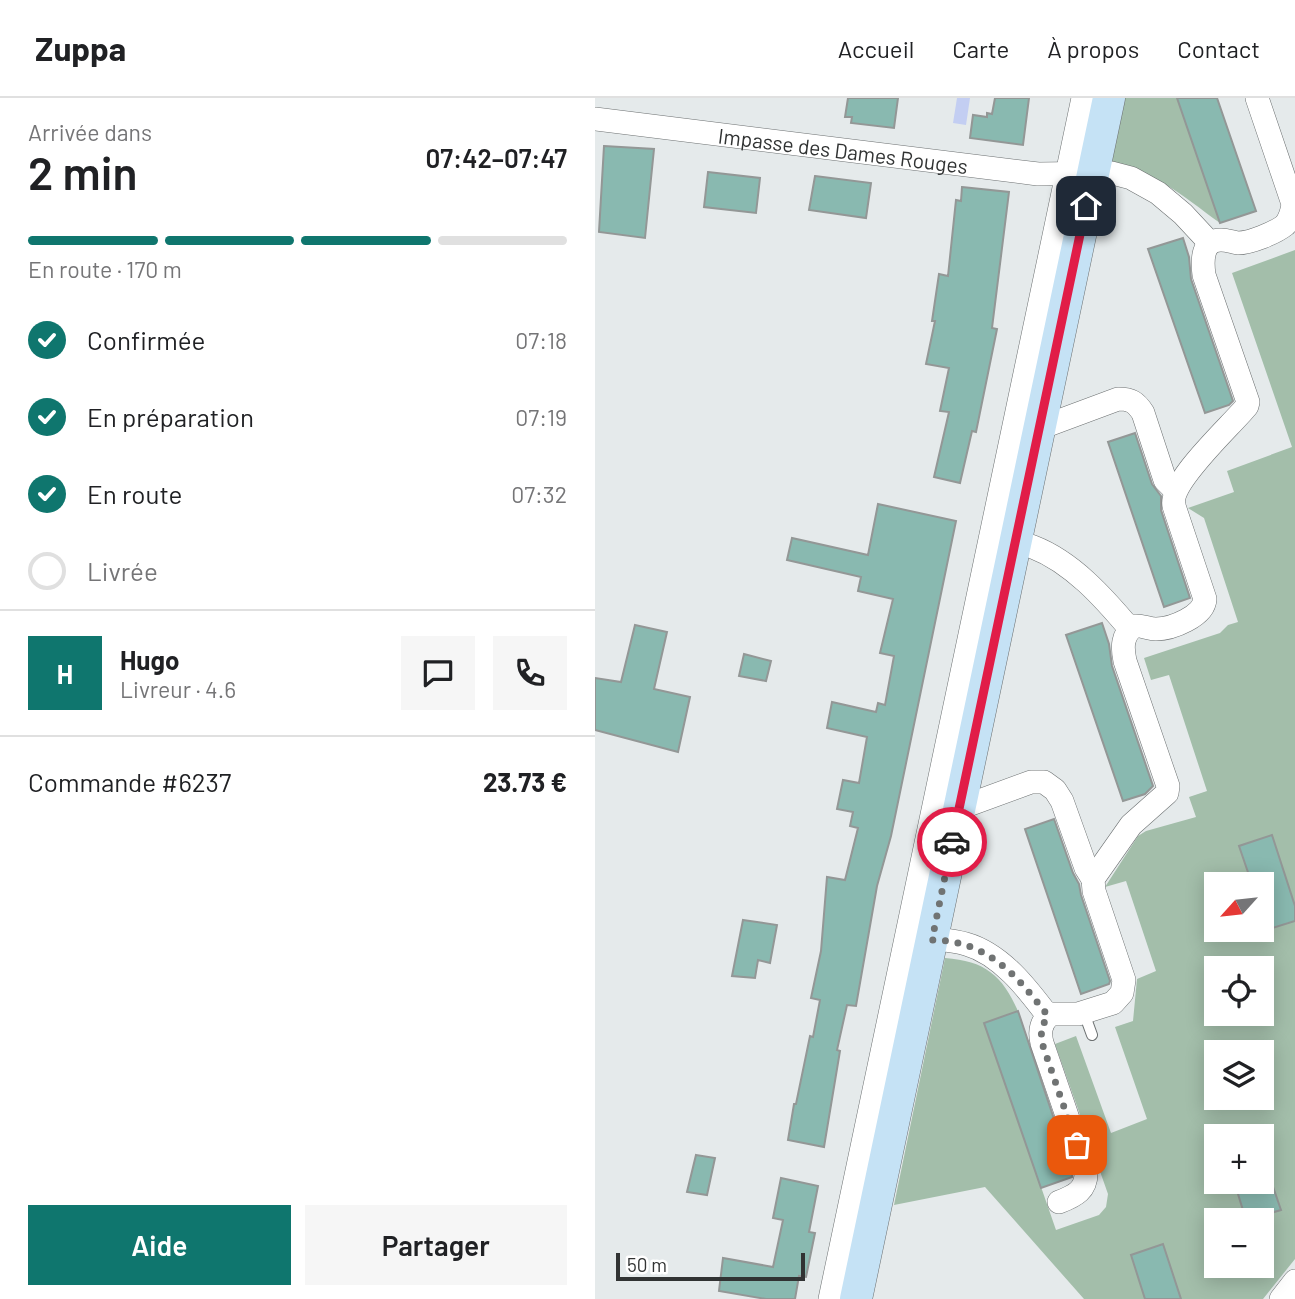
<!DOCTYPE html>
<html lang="fr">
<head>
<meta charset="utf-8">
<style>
  :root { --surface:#fff; --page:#f6f6f6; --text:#202124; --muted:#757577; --line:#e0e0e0; --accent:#0f766e }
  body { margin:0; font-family:Barlow,sans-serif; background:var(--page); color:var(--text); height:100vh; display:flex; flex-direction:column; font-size:26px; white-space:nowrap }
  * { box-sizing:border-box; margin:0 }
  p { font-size:23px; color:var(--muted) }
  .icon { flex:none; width:38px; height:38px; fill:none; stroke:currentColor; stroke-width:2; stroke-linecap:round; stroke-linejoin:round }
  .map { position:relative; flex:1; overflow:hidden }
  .drawer { display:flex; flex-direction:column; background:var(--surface); width:595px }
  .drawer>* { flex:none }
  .needle { width:46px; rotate:243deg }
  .buttons { position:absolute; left:609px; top:774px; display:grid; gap:14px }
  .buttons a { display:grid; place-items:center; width:70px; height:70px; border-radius:0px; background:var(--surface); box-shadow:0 4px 18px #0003; font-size:35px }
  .scale { position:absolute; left:21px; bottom:18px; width:189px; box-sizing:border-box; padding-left:7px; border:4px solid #313333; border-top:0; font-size:19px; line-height:24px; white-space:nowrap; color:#313333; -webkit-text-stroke:5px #fff; paint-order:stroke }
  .pin { position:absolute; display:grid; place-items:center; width:60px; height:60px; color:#fff; margin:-30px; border-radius:14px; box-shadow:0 4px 10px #0006 }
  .courier { position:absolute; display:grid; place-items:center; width:70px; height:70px; margin:-35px; border:5px solid #e11d48; border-radius:50%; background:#fff; color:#222; box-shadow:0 2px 9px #0007 }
  .summary em { font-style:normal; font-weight:600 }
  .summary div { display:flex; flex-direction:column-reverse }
  .summary { display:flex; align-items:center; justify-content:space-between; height:119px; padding:0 28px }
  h1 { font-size:46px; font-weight:600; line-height:52px }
  .bar { display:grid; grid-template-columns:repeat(4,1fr); gap:10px 7px; align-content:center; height:84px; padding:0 28px }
  .bar i { height:9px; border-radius:5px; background:var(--line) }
  .bar .selected { background:var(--accent) }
  .bar p { grid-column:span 4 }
  .line { display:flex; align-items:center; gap:18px; padding:0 28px; border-top:2px solid var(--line) }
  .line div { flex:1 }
  .round { display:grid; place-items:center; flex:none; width:74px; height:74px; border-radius:0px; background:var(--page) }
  ol { padding:0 28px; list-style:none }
  li { display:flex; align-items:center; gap:21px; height:77px }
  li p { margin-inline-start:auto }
  li .icon { padding:7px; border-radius:50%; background:var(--accent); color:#fff; stroke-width:4 }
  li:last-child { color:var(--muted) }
  li i { width:38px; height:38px; border:4px solid var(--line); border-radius:50% }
  .action { display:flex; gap:14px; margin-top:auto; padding:14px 28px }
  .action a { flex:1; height:80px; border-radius:0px; background:var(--accent); color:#fff; font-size:28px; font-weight:600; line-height:80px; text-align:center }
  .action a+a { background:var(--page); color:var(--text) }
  header { display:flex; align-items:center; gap:42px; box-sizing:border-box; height:98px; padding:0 35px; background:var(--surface); border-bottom:2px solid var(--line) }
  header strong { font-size:33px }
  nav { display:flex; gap:38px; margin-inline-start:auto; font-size:24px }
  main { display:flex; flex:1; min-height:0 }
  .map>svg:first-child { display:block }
  .green { fill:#a3beaa; fill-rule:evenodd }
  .water { fill:#c3cef2 }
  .building { fill:#89b9b0; stroke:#939796; stroke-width:2 }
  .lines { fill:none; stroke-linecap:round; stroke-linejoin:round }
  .lane-casing { stroke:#6c7071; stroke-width:12 }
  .street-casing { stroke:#6c7071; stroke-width:24 }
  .secondary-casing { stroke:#6c7071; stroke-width:33 }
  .lane { stroke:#fff; stroke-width:10 }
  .street { stroke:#fff; stroke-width:23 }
  .secondary { stroke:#c5e2f5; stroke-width:32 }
  .done { stroke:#707373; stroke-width:7; stroke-dasharray:0 12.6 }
  .route { stroke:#e11d48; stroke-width:9 }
  .labels { text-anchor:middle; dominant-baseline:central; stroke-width:5; stroke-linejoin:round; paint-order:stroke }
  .street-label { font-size:21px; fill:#313333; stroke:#fff }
</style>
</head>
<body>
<header>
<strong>Zuppa</strong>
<nav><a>Accueil</a><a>Carte</a><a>À propos</a><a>Contact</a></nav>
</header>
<main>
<section class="drawer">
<div class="summary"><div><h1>2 min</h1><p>Arrivée dans</p></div><em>07:42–07:47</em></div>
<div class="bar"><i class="selected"></i><i class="selected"></i><i class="selected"></i><i></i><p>En route · 170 m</p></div>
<ol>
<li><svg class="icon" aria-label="check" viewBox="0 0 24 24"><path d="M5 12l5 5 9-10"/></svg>Confirmée<p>07:18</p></li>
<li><svg class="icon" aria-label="check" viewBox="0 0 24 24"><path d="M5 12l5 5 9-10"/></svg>En préparation<p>07:19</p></li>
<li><svg class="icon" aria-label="check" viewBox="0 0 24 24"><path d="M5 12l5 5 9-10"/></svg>En route<p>07:32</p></li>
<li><i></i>Livrée</li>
</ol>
<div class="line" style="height:126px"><b class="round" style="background:var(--accent);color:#fff">H</b><div><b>Hugo</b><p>Livreur · 4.6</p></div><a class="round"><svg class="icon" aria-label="chat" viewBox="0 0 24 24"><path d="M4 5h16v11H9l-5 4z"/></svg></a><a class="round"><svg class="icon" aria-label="phone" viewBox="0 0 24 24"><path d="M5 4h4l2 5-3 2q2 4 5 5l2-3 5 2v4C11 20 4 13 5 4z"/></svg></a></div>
<div class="line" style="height:91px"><div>Commande #6237</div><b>23.73 €</b></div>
<div class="action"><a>Aide</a><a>Partager</a></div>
</section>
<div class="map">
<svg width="700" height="1201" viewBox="0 0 700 1201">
  <rect width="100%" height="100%" fill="#e5eaeb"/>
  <g class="green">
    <path d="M524,0H582L625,125C585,96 560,73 511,63Z"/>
    <path d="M700,152V1161L668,1201H489L390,1089L299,1107L350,860C390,863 407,877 423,913L389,925L461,1132L504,1117L511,1109L513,1096L460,946L481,938L516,1035L552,1021L520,929L538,923L542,881L561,873L531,783L510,789L543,738L551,733L601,719L594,699L612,693L574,577L556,582L549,560L625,535L633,527L643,524L609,420L593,410L639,394L632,373L697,349L637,175ZM621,786H667V831H621ZM621,870H667V915H621ZM621,954H667V999H621ZM621,1038H667V1083H621ZM621,1122H667V1167H621Z"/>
  </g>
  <polygon class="water" points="362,0 375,0 371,27 358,25"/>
  <g class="building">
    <polygon points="253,0 303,0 299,30 256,25 257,19 250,19"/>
    <polygon points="400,0 434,0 428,47 375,40 378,17 392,19 392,15 397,16"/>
    <polygon points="582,0 622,0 661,113 625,125"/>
    <polygon points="9,48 59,51 50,140 4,134"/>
    <polygon points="113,74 165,80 161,115 109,109"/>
    <polygon points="220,78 276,85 271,120 214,112"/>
    <polygon points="367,89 414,94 397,230 402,231 381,334 377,333 365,385 339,379 354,314 345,313 354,270 331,266 340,223 337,223 344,176 353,178 361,102 366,103"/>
    <polygon points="588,140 594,159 596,181 638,303 634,307 610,315 553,151"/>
    <polygon points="540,335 557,386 566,398 566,412 595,500 569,509 513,344"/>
    <polygon points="283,406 361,423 296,738 282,788 261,908 252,907 242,952 245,953 229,1049 193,1042 199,1006 201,1006 215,938 218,939 225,902 216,900 226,853 232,779 250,782 263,730 255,728 258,714 242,711 248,682 264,685 272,639 232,630 237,604 281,614 283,605 290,607 299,558 285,555 298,501 263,493 266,479 192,462 197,440 273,457"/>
    <polygon points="507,525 514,546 517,568 558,688 550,696 528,703 471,537"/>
    <polygon points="40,527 72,534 59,591 95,599 83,654 0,632 0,580 26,584"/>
    <polygon points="149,556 176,563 171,583 144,578"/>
    <polygon points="459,721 478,775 484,786 486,797 515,883 514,886 486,896 430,731"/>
    <polygon points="677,737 700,808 700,823 671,832 667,818 667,786 657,786 644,748"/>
    <polygon points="148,822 182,827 175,865 163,862 160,880 137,878"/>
    <polygon points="423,913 477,1075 477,1079 446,1090 389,925"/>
    <polygon points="101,1057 120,1060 112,1097 92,1094"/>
    <polygon points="186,1080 223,1088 214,1134 220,1135 211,1179 204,1178 200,1201 171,1201 124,1193 128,1160 178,1169 188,1122 178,1120"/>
    <polygon points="639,1083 676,1083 686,1112 651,1122"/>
    <polygon points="568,1146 586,1201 550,1201 536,1157"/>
  </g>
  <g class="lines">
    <g class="lane-casing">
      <polyline id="lane" points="489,915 497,937"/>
    </g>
    <g class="street-casing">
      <g id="street">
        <path id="s1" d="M0,21L443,76L517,75L536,80L563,95L588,116L615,145"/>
        <path d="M445,330L523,301C536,301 541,304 548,315L570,382L580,392"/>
        <path d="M406,441C417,444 428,445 438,449C477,464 509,500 535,531"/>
        <polyline points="365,710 436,684 449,684 460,692 467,703 491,770 498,781"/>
        <path d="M321,838C338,842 355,841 371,846C406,856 432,890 453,918"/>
        <path d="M464,1104C480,1098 492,1092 491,1073L447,945C444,933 446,922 457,916H483L518,905L527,895L529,882L499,793L498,781L536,727L572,695L573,688L530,563C527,549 527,537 539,528C547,527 553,531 561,531C577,531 609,518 610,501L579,408C573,384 636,328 652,308L653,304L609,177C607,162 607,142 626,142C632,142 637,144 643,145C655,145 680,135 690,127C695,121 697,114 698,106L662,0"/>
        <polyline points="235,1201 488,0"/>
        <polyline points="686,1201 700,1183"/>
      </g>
    </g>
    <g class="secondary-casing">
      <polyline id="secondary" points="261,1201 514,0"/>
    </g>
    <use href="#lane" class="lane"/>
    <use href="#street" class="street"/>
    <use href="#secondary" class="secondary"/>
  </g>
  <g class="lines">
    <path class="done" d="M357,744L337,842C391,842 422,877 453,918L446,930L447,945L482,1047"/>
    <polyline class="route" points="357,744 491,108"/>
  </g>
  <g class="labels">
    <g class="street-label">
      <text stroke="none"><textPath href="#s1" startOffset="250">Impasse des Dames Rouges</textPath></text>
    </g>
  </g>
</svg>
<div class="buttons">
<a><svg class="needle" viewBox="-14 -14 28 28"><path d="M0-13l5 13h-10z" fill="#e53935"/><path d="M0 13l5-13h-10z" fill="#757577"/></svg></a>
<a><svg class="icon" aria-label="locate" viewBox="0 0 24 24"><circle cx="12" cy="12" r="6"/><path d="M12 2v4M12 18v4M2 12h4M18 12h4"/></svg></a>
<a><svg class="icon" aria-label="layers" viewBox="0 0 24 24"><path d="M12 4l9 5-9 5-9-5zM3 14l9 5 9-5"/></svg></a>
<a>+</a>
<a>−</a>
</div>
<div class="scale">50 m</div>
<div class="pin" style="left:482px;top:1047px;background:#ea580c"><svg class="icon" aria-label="bag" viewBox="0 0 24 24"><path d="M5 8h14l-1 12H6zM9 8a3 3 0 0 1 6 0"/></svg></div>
<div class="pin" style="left:491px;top:108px;background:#1f2937"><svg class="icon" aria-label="home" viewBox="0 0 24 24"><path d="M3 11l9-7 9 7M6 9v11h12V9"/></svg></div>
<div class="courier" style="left:357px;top:744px"><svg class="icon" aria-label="car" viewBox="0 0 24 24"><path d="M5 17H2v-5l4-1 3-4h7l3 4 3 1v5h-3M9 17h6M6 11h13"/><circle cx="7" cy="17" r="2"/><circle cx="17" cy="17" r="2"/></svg></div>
</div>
</main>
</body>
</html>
